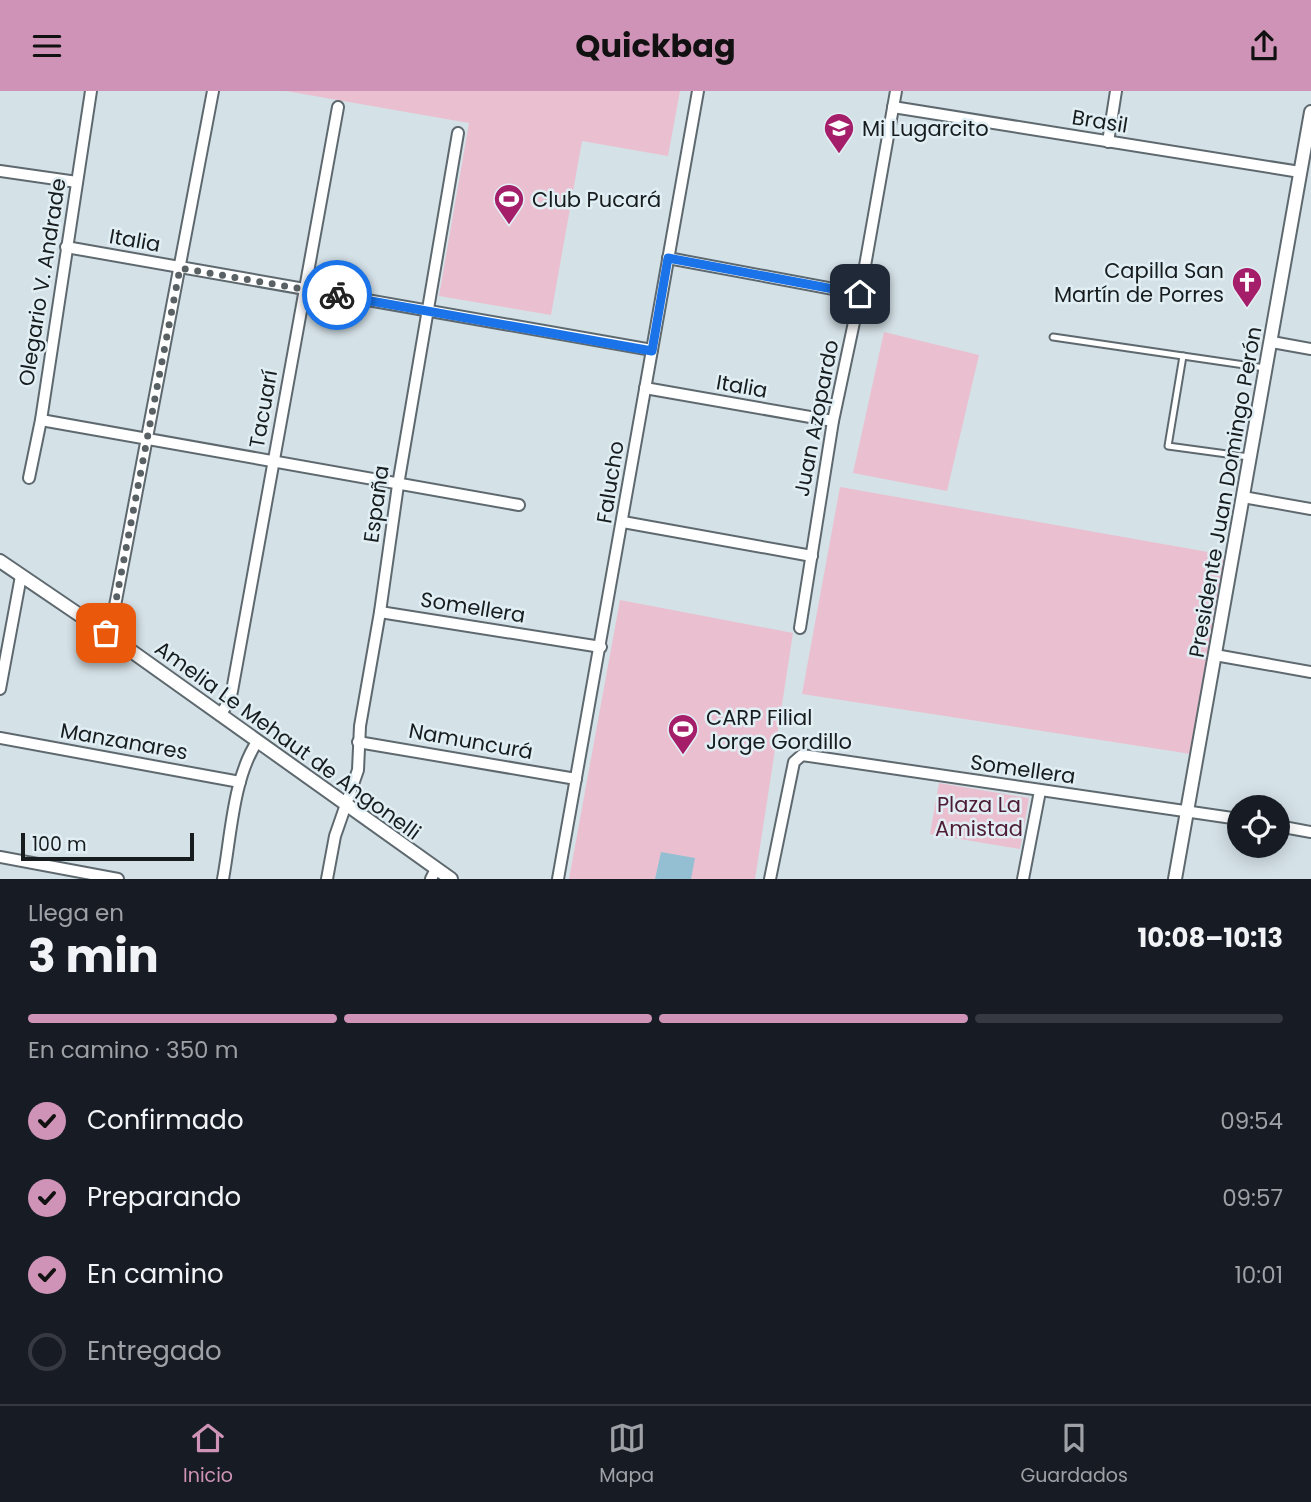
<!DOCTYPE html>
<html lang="es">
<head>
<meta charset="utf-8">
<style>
  :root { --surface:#171b24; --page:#20242c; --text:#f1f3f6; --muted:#9ea1a6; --line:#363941; --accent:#cf93b7 }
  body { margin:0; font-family:Poppins,sans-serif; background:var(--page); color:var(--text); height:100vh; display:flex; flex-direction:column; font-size:26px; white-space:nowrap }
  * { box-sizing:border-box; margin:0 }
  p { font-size:23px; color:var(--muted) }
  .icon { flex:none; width:38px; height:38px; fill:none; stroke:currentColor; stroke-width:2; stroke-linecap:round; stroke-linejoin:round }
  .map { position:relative; height:788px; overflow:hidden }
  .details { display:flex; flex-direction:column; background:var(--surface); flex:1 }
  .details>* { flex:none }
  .controls { position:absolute; left:1227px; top:704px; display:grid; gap:14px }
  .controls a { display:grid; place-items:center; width:63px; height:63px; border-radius:50%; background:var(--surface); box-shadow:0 4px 18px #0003; font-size:35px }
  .scale { position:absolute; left:21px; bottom:18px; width:173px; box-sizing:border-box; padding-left:7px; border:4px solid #171c1e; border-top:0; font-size:19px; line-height:24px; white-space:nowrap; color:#171c1e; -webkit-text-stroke:5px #e1eff5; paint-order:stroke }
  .pin { position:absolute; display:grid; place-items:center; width:60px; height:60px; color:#fff; margin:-30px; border-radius:14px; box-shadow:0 4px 10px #0006 }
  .courier { position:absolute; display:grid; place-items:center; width:70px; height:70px; margin:-35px; border:5px solid #1a73e8; border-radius:50%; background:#fff; color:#222; box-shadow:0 2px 9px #0007 }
  .head em { font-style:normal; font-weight:700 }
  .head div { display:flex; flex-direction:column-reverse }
  .head { display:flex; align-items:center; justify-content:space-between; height:119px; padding:0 28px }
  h1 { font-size:46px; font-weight:700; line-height:52px }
  .bar { display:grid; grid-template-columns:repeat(4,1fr); gap:10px 7px; align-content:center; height:84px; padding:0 28px }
  .bar i { height:9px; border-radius:5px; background:var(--line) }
  .bar .active { background:var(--accent) }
  .bar p { grid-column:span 4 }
  ol { padding:0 28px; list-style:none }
  li { display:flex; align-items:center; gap:21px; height:77px }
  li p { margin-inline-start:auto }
  li .icon { padding:7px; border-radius:50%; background:var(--accent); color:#111; stroke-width:4 }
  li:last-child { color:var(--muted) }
  li i { width:38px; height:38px; border:4px solid var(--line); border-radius:50% }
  header { display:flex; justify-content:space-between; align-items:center; height:91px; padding:0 28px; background:var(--accent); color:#111; font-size:32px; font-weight:700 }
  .tab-bar { display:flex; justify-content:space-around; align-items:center; height:98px; border-top:2px solid var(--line); background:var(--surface); font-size:19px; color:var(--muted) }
  .tab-bar a { display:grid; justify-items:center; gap:4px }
  .tab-bar .active { color:var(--accent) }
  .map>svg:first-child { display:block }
  .green { fill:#eac0d0 }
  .building { fill:#94bfd2 }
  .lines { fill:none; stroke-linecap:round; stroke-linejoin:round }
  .service-casing { stroke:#5e696f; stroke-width:9 }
  .minor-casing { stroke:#5e696f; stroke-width:14 }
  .tertiary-casing { stroke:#5e696f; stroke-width:16 }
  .service { stroke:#fff; stroke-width:5 }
  .minor { stroke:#fff; stroke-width:10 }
  .tertiary { stroke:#fff; stroke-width:12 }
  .done { stroke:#596164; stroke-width:7; stroke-dasharray:0 12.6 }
  .route { stroke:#1a73e8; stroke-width:9 }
  .labels { text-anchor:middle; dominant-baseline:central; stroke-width:5; stroke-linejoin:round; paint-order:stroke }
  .street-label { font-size:21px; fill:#171c1e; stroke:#e1eff5 }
  .poi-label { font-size:21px; fill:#171c1e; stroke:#e1eff5; text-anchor:start }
  .park-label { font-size:21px; fill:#4f1c35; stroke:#e1eff5 }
</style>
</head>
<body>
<header><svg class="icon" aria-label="menu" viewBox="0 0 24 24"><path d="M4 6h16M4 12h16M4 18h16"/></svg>Quickbag<svg class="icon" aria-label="share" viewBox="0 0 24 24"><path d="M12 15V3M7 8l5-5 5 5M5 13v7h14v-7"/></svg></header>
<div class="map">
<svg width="1311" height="788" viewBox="0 0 1311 788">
  <rect width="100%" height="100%" fill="#d4e1e7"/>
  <g class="green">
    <polygon points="286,0 680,0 668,65 582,50 551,224 439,205 469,32"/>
    <polygon points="884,241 979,264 947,400 853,382"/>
    <polygon points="840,396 1225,464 1191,663 802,603"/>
    <polygon points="620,509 793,542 755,788 569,788"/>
    <polygon points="939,692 1029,707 1020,758 930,743"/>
  </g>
  <polygon class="building" points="661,761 695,767 691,788 655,788"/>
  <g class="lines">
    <g class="service-casing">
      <g id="service">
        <polyline points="1053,246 1265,277"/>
        <polyline points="1183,265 1168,355 1249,366"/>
      </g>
    </g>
    <g class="minor-casing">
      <g id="minor">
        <polyline points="893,16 1300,81"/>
        <polyline points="1108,51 1116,0"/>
        <polyline points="0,80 77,91"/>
        <polyline points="66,156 652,259"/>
        <polyline points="668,167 860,203"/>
        <polyline points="1272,251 1311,258"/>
        <polyline points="645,297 833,330"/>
        <polyline points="41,329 519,414"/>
        <polyline points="29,387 41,329 91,0"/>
        <polyline points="1243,406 1311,418"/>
        <polyline points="623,431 812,465"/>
        <polyline points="380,521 601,556"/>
        <polyline points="800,537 833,330 860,203 896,0"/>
        <polyline points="106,542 114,520 213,0"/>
        <polyline points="1215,564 1311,581"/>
        <polyline points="0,598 21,485"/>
        <polyline points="220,624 230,609 232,600 338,16"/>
        <polyline points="0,647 240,691"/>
        <polyline points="358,651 576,688"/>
        <polyline points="1278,735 1311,741"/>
        <polyline points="0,766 118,788"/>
        <path d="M223,788C231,745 233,687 257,651"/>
        <polyline points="327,788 335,745 358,679 360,635 380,521 398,394 458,42"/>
        <polyline points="431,788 436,778"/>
        <polyline points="558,788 698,0"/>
        <polyline points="770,788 794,671 802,664 1239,728"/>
        <polyline points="1023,788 1040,700"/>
      </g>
    </g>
    <g class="tertiary-casing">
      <g id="tertiary">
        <polyline points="0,470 106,542 451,788"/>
        <polyline points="1175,788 1311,21"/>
      </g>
    </g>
    <use href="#service" class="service"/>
    <use href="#minor" class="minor"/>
    <use href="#tertiary" class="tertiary"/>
  </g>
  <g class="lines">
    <polyline class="done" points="106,542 114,520 180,177 337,204"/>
    <polyline class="route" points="337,204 652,260 668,167 860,203"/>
  </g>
  <defs>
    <g id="school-pin" transform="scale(1.575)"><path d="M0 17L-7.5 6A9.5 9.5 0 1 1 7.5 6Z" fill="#a51e69" stroke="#e1eff5"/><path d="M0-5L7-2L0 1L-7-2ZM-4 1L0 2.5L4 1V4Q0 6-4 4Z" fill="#fff"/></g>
    <g id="stadium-pin" transform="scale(1.575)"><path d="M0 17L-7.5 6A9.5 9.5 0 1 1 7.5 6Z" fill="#a51e69" stroke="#e1eff5"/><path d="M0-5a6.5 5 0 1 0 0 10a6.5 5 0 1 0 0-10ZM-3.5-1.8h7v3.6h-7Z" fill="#fff"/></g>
    <g id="church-pin" transform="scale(1.575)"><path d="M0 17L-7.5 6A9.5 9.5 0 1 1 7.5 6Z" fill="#a51e69" stroke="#e1eff5"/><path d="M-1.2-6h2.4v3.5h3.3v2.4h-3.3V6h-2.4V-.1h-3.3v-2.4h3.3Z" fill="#fff"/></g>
  </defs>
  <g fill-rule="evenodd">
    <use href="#school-pin" x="839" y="37"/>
    <use href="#stadium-pin" x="509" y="108"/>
    <use href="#church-pin" x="1247" y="191"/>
    <use href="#stadium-pin" x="683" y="638"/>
  </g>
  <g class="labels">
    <g class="street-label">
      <text transform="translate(1100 30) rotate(9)">Brasil</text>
      <text transform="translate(135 149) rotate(10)">Italia</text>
      <text transform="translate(42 191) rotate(-81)">Olegario V. Andrade</text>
      <text transform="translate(742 295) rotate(10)">Italia</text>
      <text transform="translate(263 318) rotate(-80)">Tacuarí</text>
      <text transform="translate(816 327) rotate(-79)">Juan Azopardo</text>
      <text transform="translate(610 391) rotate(-81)">Falucho</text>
      <text transform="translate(1225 401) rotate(-80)">Presidente Juan Domingo Perón</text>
      <text transform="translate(376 413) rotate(-82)">España</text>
      <text transform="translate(473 516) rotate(9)">Somellera</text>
      <text transform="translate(288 649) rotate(36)">Amelia Le Mehaut de Angonelli</text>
      <text transform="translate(124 650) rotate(10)">Manzanares</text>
      <text transform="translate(471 650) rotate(10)">Namuncurá</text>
      <text transform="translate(1023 678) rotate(8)">Somellera</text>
    </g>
    <g class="poi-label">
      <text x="862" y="37">Mi Lugarcito</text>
      <text x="532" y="108">Club Pucará</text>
      <text x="1224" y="179" text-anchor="end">Capilla San<tspan x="1224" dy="24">Martín de Porres</tspan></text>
      <text x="706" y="626">CARP Filial<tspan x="706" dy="24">Jorge Gordillo</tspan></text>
    </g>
    <g class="park-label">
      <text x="979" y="713">Plaza La<tspan x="979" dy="24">Amistad</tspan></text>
    </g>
  </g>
</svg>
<div class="controls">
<a><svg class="icon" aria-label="locate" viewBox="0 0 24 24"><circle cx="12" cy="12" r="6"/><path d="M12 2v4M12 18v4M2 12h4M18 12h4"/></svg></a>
</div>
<div class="scale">100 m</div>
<div class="pin" style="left:106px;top:542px;background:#ea580c"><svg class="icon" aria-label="bag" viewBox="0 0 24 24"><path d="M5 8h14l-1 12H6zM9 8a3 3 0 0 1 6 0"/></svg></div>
<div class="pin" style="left:860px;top:203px;background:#1f2937"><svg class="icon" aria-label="home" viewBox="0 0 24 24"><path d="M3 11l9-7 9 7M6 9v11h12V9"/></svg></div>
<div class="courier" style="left:337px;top:204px"><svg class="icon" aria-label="bike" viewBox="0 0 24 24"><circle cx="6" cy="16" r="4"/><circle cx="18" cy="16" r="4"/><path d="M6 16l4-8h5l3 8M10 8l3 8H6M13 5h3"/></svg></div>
</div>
<section class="details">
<div class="head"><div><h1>3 min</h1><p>Llega en</p></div><em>10:08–10:13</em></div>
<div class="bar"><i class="active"></i><i class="active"></i><i class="active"></i><i></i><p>En camino · 350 m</p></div>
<ol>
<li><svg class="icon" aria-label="check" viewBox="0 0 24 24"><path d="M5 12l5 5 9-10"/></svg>Confirmado<p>09:54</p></li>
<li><svg class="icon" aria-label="check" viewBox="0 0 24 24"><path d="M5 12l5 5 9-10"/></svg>Preparando<p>09:57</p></li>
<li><svg class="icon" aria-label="check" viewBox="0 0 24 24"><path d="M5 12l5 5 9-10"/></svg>En camino<p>10:01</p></li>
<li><i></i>Entregado</li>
</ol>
</section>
<nav class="tab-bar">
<a class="active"><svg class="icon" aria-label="home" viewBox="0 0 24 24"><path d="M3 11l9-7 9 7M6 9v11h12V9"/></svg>Inicio</a>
<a><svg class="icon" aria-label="map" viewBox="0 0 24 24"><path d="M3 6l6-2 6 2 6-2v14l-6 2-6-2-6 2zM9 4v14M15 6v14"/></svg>Mapa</a>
<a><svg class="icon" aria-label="saved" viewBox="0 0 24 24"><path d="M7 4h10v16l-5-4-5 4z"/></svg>Guardados</a>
</nav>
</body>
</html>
